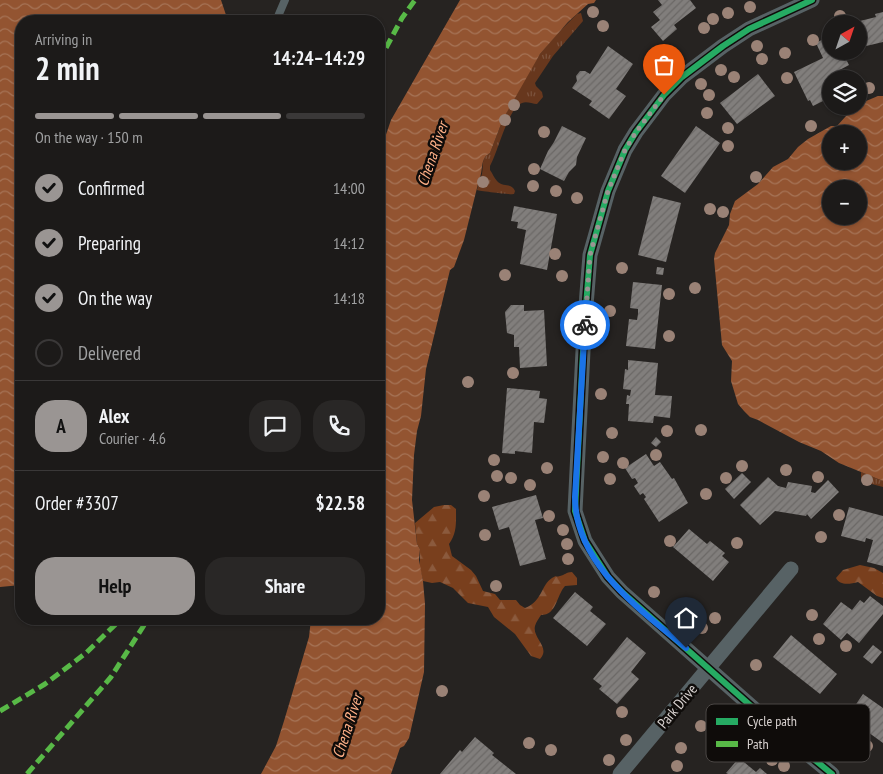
<!DOCTYPE html>
<html lang="en">
<head>
<meta charset="utf-8">
<style>
  :root { --surface:#1c1a19; --page:#292726; --text:#f1f3f6; --muted:#a0a1a2; --line:#3a3838; --accent:#9a9593 }
  body { margin:0; font-family:"PT Sans Narrow",sans-serif; background:var(--page); color:var(--text); height:100vh; display:flex; flex-direction:column; font-size:19px; white-space:nowrap }
  * { box-sizing:border-box; margin:0 }
  p { font-size:16px; color:var(--muted) }
  .icon { flex:none; width:28px; height:28px; fill:none; stroke:currentColor; stroke-width:2; stroke-linecap:round; stroke-linejoin:round }
  .map { position:relative; flex:1; overflow:hidden }
  .panel { position:absolute; left:15px; top:15px; width:370px; height:610px; display:flex; flex-direction:column; background:var(--surface); border-radius:20px; box-shadow:0 1px 4px #0004,0 0 0 1px var(--line) }
  .panel>* { flex:none }
  .needle { width:32px; rotate:40deg }
  .controls { position:absolute; left:822px; top:15px; display:grid; gap:10px }
  .controls a { display:grid; place-items:center; width:45px; height:45px; border-radius:50%; background:var(--surface); box-shadow:0 1px 4px #0004,0 0 0 1px var(--line); font-size:25px }
  .pin { position:absolute; display:grid; place-items:center; width:42px; height:42px; color:#fff; margin:-51px -21px; border-radius:50% 50% 50% 0; rotate:-45deg; box-shadow:0 0 5px #0007 }
  .pin .icon { rotate:45deg }
  .courier { position:absolute; display:grid; place-items:center; width:50px; height:50px; margin:-25px; border:4px solid #1a73e8; border-radius:50%; background:#fff; color:#222; box-shadow:0 1px 6px #0007 }
  .head em { font-style:normal; font-weight:800 }
  .head div { display:flex; flex-direction:column-reverse }
  .head { display:flex; align-items:center; justify-content:space-between; height:85px; padding:0 20px }
  h1 { font-size:32px; font-weight:800; line-height:38px }
  .bar { display:grid; grid-template-columns:repeat(4,1fr); gap:8px 5px; align-content:center; height:60px; padding:0 20px }
  .bar i { height:6px; border-radius:4px; background:var(--line) }
  .bar .current { background:var(--accent) }
  .bar p { grid-column:span 4 }
  .line { display:flex; align-items:center; gap:12px; padding:0 20px; border-top:1px solid var(--line) }
  .line div { flex:1 }
  .round { display:grid; place-items:center; flex:none; width:52px; height:52px; border-radius:20px; background:var(--page) }
  ol { padding:0 20px; list-style:none }
  li { display:flex; align-items:center; gap:15px; height:55px }
  li p { margin-inline-start:auto }
  li .icon { padding:5px; border-radius:50%; background:var(--accent); color:#111; stroke-width:4 }
  li:last-child { color:var(--muted) }
  li i { width:28px; height:28px; border:2px solid var(--line); border-radius:50% }
  .button { display:flex; gap:10px; margin-top:auto; padding:10px 20px }
  .button a { flex:1; height:58px; border-radius:20px; background:var(--accent); color:#111; font-size:20px; font-weight:800; line-height:58px; text-align:center }
  .button a+a { background:var(--page); color:var(--text) }
  .map>svg:first-child { display:block }
  .grass { fill:url(#grass-tufts) }
  .forest { fill:url(#forest-firs) }
  .water { fill:url(#water-waves); fill-rule:evenodd }
  .building { fill:url(#building-hatch) }
  .lines { fill:none; stroke-linecap:round; stroke-linejoin:round }
  .lane { stroke:#576265; stroke-width:8 }
  .street { stroke:#576265; stroke-width:15 }
  .quiet { stroke:#58b947; stroke-width:5; stroke-dasharray:10 5; stroke-linecap:butt }
  .cycleway-casing { stroke:#0f0c0a; stroke-width:9 }
  .cycleway { stroke:#26ab63; stroke-width:6 }
  .tree { fill:#9a8276 }
  .done { stroke:#9a9593; stroke-width:5; stroke-dasharray:0 9 }
  .route { stroke:#1a73e8; stroke-width:6 }
  .labels { text-anchor:middle; dominant-baseline:central; stroke-width:5; stroke-linejoin:round; paint-order:stroke }
  .street-label { font-size:15px; fill:#d8d2d0; stroke:#0f0c0a }
  .water-label { font-size:16px; font-style:italic; fill:#ffb087; stroke:#0f0c0a }
  .key { fill:#0f0c0a; stroke:#4b4745; stroke-width:1 }
  .key-label { font-size:14px; fill:#d8d2d0 }
</style>
</head>
<body>
<div class="map">
<svg width="883" height="774" viewBox="0 0 883 774">
  <defs>
    <pattern id="grass-tufts" width="24" height="20" patternUnits="userSpaceOnUse" patternTransform="scale(1.25)"><rect width="24" height="20" fill="#67371d"/><path d="M3 7l-1-3M5 7V3M7 7l1-3M15 17l-1-3M17 17v-4M19 17l1-3" fill="none" stroke="#7c533d"/></pattern>
    <pattern id="forest-firs" width="22" height="20" patternUnits="userSpaceOnUse" patternTransform="scale(1.25)"><rect width="22" height="20" fill="#793f1d"/><path d="M5 1l3.5 6h-7zM16 11l3.5 6h-7z" fill="#8b5a3d"/></pattern>
    <pattern id="water-waves" width="16" height="10" patternUnits="userSpaceOnUse" patternTransform="scale(1.25)"><rect width="16" height="10" fill="#935431"/><path d="M0 5q4-4 8 0t8 0" fill="none" stroke="#a67457"/></pattern>
    <pattern id="building-hatch" width="6" height="6" patternUnits="userSpaceOnUse" patternTransform="scale(1.25)"><rect width="6" height="6" fill="#817e7c"/><path d="M-1 1l2-2M0 6l6-6M5 7l2-2" fill="none" stroke="#6b6866"/></pattern>
  </defs>
  <rect width="100%" height="100%" fill="#262321"/>
  <g class="grass">
    <path d="M581,13L583,21L553,56L535,83L536,86L542,92L543,97L537,104C532,104 527,101 522,103C508,108 498,152 490,166V170C493,174 494,178 497,181C503,188 511,182 515,191L514,194C511,195 480,191 477,190C478,184 480,180 482,174C484,165 480,159 490,153L503,119L529,71L540,54L558,33L577,14Z"/>
    <polygon points="861,472 883,481 883,487 864,482 861,478"/>
  </g>
  <g class="forest">
    <path d="M444,505H451L456,509C456,523 457,533 449,544L452,556L471,570L476,576L483,591L495,594L500,600H516L520,605L525,608C542,602 541,585 552,578C558,574 554,578 560,576C565,575 566,572 572,572L577,578V585L565,586C556,596 557,615 541,615C539,618 536,622 535,626C532,638 551,647 540,659L531,656L515,634L494,617L488,607L468,603L453,588L440,582L432,583L423,581L420,568V549L417,544L415,523L434,507Z"/>
    <path d="M860,565L874,568L883,573V598L877,596L858,582C850,584 840,586 836,578L843,570Z"/>
  </g>
  <g class="water">
    <polygon points="0,0 221,0 228,21 21,21 21,585 0,587"/>
    <path d="M460,0H596L594,3L588,4L568,22L540,54L503,119L490,153C479,159 484,170 479,180L464,240L454,267L450,270L426,369L421,416L417,431L414,455L412,500L417,544L420,549L419,560L423,581L425,604L424,672L409,738L404,746L400,748L391,774H261L276,746L284,721L309,637L311,619H379V155L391,120Z"/>
    <path d="M878,96H883V481L839,463L821,451L799,442L758,420L750,417L744,411L738,404L731,381L732,361L722,345L714,259L715,253L729,225L730,214L735,201L758,184L773,167L788,159L798,147L808,139L831,126H837L855,106H859V104ZM831,134H859V161H831ZM831,189H859V216H831Z"/>
  </g>
  <g class="building">
    <polygon points="658,0 690,0 696,8 674,25 677,29 663,41 651,27 660,20 653,12 662,5"/>
    <polygon points="883,12 883,42 862,47 859,32 859,24 856,22 876,17 875,14"/>
    <polygon points="831,35 831,51 842,51 849,65 834,73 837,79 831,79 831,89 824,93 827,99 813,106 810,100 808,101 794,72 823,58 816,43"/>
    <polygon points="608,46 633,64 616,89 626,96 609,119 589,105 592,101 572,88 577,81 576,76 580,71 585,71 590,74"/>
    <polygon points="758,74 775,96 737,124 720,103"/>
    <polygon points="562,126 586,138 577,157 576,165 569,172 564,181 540,169 548,151 554,142"/>
    <polygon points="696,126 720,143 685,193 661,176"/>
    <polygon points="653,196 681,203 666,262 638,255"/>
    <polygon points="514,206 557,214 547,270 520,264 526,230 517,228 518,222 511,221"/>
    <polygon points="657,267 664,268 663,275 656,274"/>
    <polygon points="633,282 662,285 655,349 626,346 629,319 637,320 638,314 638,309 630,308"/>
    <polygon points="511,305 524,305 524,311 544,310 547,366 520,368 519,347 514,347 514,335 507,333 505,312"/>
    <polygon points="628,360 658,363 655,395 672,396 670,418 654,416 653,423 628,421 629,404 626,404 627,395 630,396 631,390 623,389 625,369 628,370"/>
    <polygon points="507,388 540,391 539,398 547,399 544,423 534,422 532,453 515,451 515,454 502,453"/>
    <polygon points="656,437 661,442 656,447 651,443"/>
    <polygon points="646,454 654,466 660,462 672,479 674,478 688,503 659,522 644,499 646,497 643,493 640,495 634,486 638,483 635,478 632,479 625,468"/>
    <polygon points="742,473 751,482 734,499 725,489"/>
    <polygon points="768,477 778,486 786,488 788,482 812,486 811,492 815,493 828,480 839,492 811,519 807,514 806,516 775,511 760,525 740,505"/>
    <polygon points="536,495 543,518 535,520 546,559 520,566 509,527 499,530 492,507"/>
    <polygon points="849,507 883,516 883,566 867,562 873,540 866,538 865,542 841,536"/>
    <polygon points="689,529 707,544 710,541 725,553 722,556 729,562 713,581 673,547"/>
    <polygon points="575,592 593,607 590,611 606,624 587,646 553,618"/>
    <polygon points="870,596 883,606 883,614 859,643 847,633 841,640 823,624 841,602 852,610 860,600 864,603"/>
    <polygon points="791,635 837,674 820,694 773,657"/>
    <polygon points="627,637 646,653 631,672 639,679 617,704 599,689 602,686 593,679"/>
    <polygon points="873,645 882,652 872,664 863,657"/>
    <polygon points="863,694 883,708 883,743 850,719 851,718 848,716"/>
    <polygon points="475,737 494,753 492,755 516,774 440,774 460,750 462,752"/>
    <polygon points="739,758 756,772 760,768 767,774 728,774 726,773"/>
  </g>
  <g class="lines">
    <polyline class="lane" points="276,21 285,0"/>
    <g class="street">
      <polyline points="812,0 749,29 723,46 682,77 664,95 636,132 625,150 608,191 590,255 584,331 575,511 585,541 608,577 622,592 776,728 832,774"/>
      <polyline points="620,774 791,569"/>
    </g>
    <g class="quiet">
      <polyline points="379,61 402,18 415,0"/>
      <polyline points="0,711 45,684 86,653 121,619"/>
      <polyline points="27,774 111,677 148,619"/>
    </g>
    <g class="cycleway-casing">
      <polyline id="cycleway" points="812,0 749,29 723,46 682,77 664,95 636,132 625,150 608,191 590,255 584,331 575,511 585,541 608,577 622,592 776,728 832,774"/>
    </g>
    <use href="#cycleway" class="cycleway"/>
  </g>
  <g class="tree">
    <circle cx="750" cy="7" r="6"/>
    <circle cx="593" cy="12" r="6"/>
    <circle cx="728" cy="13" r="6"/>
    <circle cx="840" cy="16" r="6"/>
    <circle cx="713" cy="19" r="6"/>
    <circle cx="603" cy="26" r="6"/>
    <circle cx="704" cy="28" r="6"/>
    <circle cx="813" cy="40" r="6"/>
    <circle cx="757" cy="46" r="6"/>
    <circle cx="785" cy="53" r="6"/>
    <circle cx="762" cy="59" r="6"/>
    <circle cx="721" cy="70" r="6"/>
    <circle cx="734" cy="77" r="6"/>
    <circle cx="787" cy="78" r="6"/>
    <circle cx="701" cy="84" r="6"/>
    <circle cx="869" cy="88" r="6"/>
    <circle cx="709" cy="95" r="6"/>
    <circle cx="514" cy="105" r="6"/>
    <circle cx="707" cy="113" r="6"/>
    <circle cx="505" cy="120" r="6"/>
    <circle cx="811" cy="126" r="6"/>
    <circle cx="728" cy="128" r="6"/>
    <circle cx="544" cy="132" r="6"/>
    <circle cx="728" cy="146" r="6"/>
    <circle cx="534" cy="169" r="6"/>
    <circle cx="756" cy="177" r="6"/>
    <circle cx="483" cy="182" r="6"/>
    <circle cx="533" cy="186" r="6"/>
    <circle cx="556" cy="191" r="6"/>
    <circle cx="577" cy="198" r="6"/>
    <circle cx="710" cy="209" r="6"/>
    <circle cx="723" cy="212" r="6"/>
    <circle cx="555" cy="254" r="6"/>
    <circle cx="622" cy="268" r="6"/>
    <circle cx="505" cy="275" r="6"/>
    <circle cx="562" cy="276" r="6"/>
    <circle cx="695" cy="288" r="6"/>
    <circle cx="669" cy="294" r="6"/>
    <circle cx="610" cy="311" r="6"/>
    <circle cx="669" cy="336" r="6"/>
    <circle cx="513" cy="373" r="6"/>
    <circle cx="468" cy="382" r="6"/>
    <circle cx="601" cy="394" r="6"/>
    <circle cx="701" cy="430" r="6"/>
    <circle cx="667" cy="431" r="6"/>
    <circle cx="612" cy="433" r="6"/>
    <circle cx="656" cy="455" r="6"/>
    <circle cx="603" cy="457" r="6"/>
    <circle cx="494" cy="460" r="6"/>
    <circle cx="623" cy="463" r="6"/>
    <circle cx="742" cy="466" r="6"/>
    <circle cx="547" cy="468" r="6"/>
    <circle cx="786" cy="470" r="6"/>
    <circle cx="497" cy="476" r="6"/>
    <circle cx="818" cy="477" r="6"/>
    <circle cx="511" cy="478" r="6"/>
    <circle cx="726" cy="478" r="6"/>
    <circle cx="610" cy="479" r="6"/>
    <circle cx="867" cy="480" r="6"/>
    <circle cx="530" cy="485" r="6"/>
    <circle cx="706" cy="494" r="6"/>
    <circle cx="484" cy="496" r="6"/>
    <circle cx="839" cy="515" r="6"/>
    <circle cx="549" cy="516" r="6"/>
    <circle cx="563" cy="530" r="6"/>
    <circle cx="485" cy="535" r="6"/>
    <circle cx="821" cy="537" r="6"/>
    <circle cx="670" cy="541" r="6"/>
    <circle cx="737" cy="543" r="6"/>
    <circle cx="567" cy="544" r="6"/>
    <circle cx="568" cy="559" r="6"/>
    <circle cx="496" cy="586" r="6"/>
    <circle cx="654" cy="592" r="6"/>
    <circle cx="812" cy="615" r="6"/>
    <circle cx="715" cy="618" r="6"/>
    <circle cx="689" cy="619" r="6"/>
    <circle cx="702" cy="628" r="6"/>
    <circle cx="819" cy="639" r="6"/>
    <circle cx="846" cy="646" r="6"/>
    <circle cx="756" cy="665" r="6"/>
    <circle cx="442" cy="691" r="6"/>
    <circle cx="622" cy="712" r="6"/>
    <circle cx="701" cy="726" r="6"/>
    <circle cx="626" cy="740" r="6"/>
    <circle cx="529" cy="743" r="6"/>
    <circle cx="867" cy="746" r="6"/>
    <circle cx="681" cy="748" r="6"/>
    <circle cx="551" cy="750" r="6"/>
    <circle cx="609" cy="760" r="6"/>
    <circle cx="772" cy="760" r="6"/>
    <circle cx="677" cy="766" r="6"/>
    <circle cx="784" cy="766" r="6"/>
  </g>
  <g class="lines">
    <polyline class="done" points="585,325 590,255 608,191 625,150 636,132 664,95"/>
    <path class="route" d="M585,325L575,497C575,564 640,609 686,648"/>
  </g>
  <g class="labels">
    <g class="street-label">
      <text transform="translate(677 706) rotate(-50)">Park Drive</text>
    </g>
    <g class="water-label">
      <text transform="translate(432 154) rotate(-71)">Chena River</text>
      <text transform="translate(347 726) rotate(-72)">Chena River</text>
    </g>
  </g>
  <rect x="706" y="704" width="164" height="58" rx="8" class="key"/>
  <rect x="716" y="718" width="22" height="7" fill="#26ab63"/>
  <rect x="716" y="741" width="22" height="6" fill="#58b947"/>
  <g class="key-label">
    <text x="747" y="726">Cycle path</text>
    <text x="747" y="749">Path</text>
  </g>
</svg>
<div class="controls">
<a><svg class="needle" viewBox="-14 -14 28 28"><path d="M0-13l5 13h-10z" fill="#e53935"/><path d="M0 13l5-13h-10z" fill="#a0a1a2"/></svg></a>
<a><svg class="icon" aria-label="layers" viewBox="0 0 24 24"><path d="M12 4l9 5-9 5-9-5zM3 14l9 5 9-5"/></svg></a>
<a>+</a>
<a>−</a>
</div>
<div class="pin" style="left:664px;top:95px;background:#ea580c"><svg class="icon" aria-label="bag" viewBox="0 0 24 24"><path d="M5 8h14l-1 12H6zM9 8a3 3 0 0 1 6 0"/></svg></div>
<div class="pin" style="left:686px;top:648px;background:#1f2937"><svg class="icon" aria-label="home" viewBox="0 0 24 24"><path d="M3 11l9-7 9 7M6 9v11h12V9"/></svg></div>
<div class="courier" style="left:585px;top:325px"><svg class="icon" aria-label="bike" viewBox="0 0 24 24"><circle cx="6" cy="16" r="4"/><circle cx="18" cy="16" r="4"/><path d="M6 16l4-8h5l3 8M10 8l3 8H6M13 5h3"/></svg></div>
<section class="panel">
<div class="head"><div><h1>2 min</h1><p>Arriving in</p></div><em>14:24–14:29</em></div>
<div class="bar"><i class="current"></i><i class="current"></i><i class="current"></i><i></i><p>On the way · 150 m</p></div>
<ol>
<li><svg class="icon" aria-label="check" viewBox="0 0 24 24"><path d="M5 12l5 5 9-10"/></svg>Confirmed<p>14:00</p></li>
<li><svg class="icon" aria-label="check" viewBox="0 0 24 24"><path d="M5 12l5 5 9-10"/></svg>Preparing<p>14:12</p></li>
<li><svg class="icon" aria-label="check" viewBox="0 0 24 24"><path d="M5 12l5 5 9-10"/></svg>On the way<p>14:18</p></li>
<li><i></i>Delivered</li>
</ol>
<div class="line" style="height:90px"><b class="round" style="background:var(--accent);color:#111">A</b><div><b>Alex</b><p>Courier · 4.6</p></div><a class="round"><svg class="icon" aria-label="chat" viewBox="0 0 24 24"><path d="M4 5h16v11H9l-5 4z"/></svg></a><a class="round"><svg class="icon" aria-label="phone" viewBox="0 0 24 24"><path d="M5 4h4l2 5-3 2q2 4 5 5l2-3 5 2v4C11 20 4 13 5 4z"/></svg></a></div>
<div class="line" style="height:65px"><div>Order #3307</div><b>$22.58</b></div>
<div class="button"><a>Help</a><a>Share</a></div>
</section>
</div>
</body>
</html>
